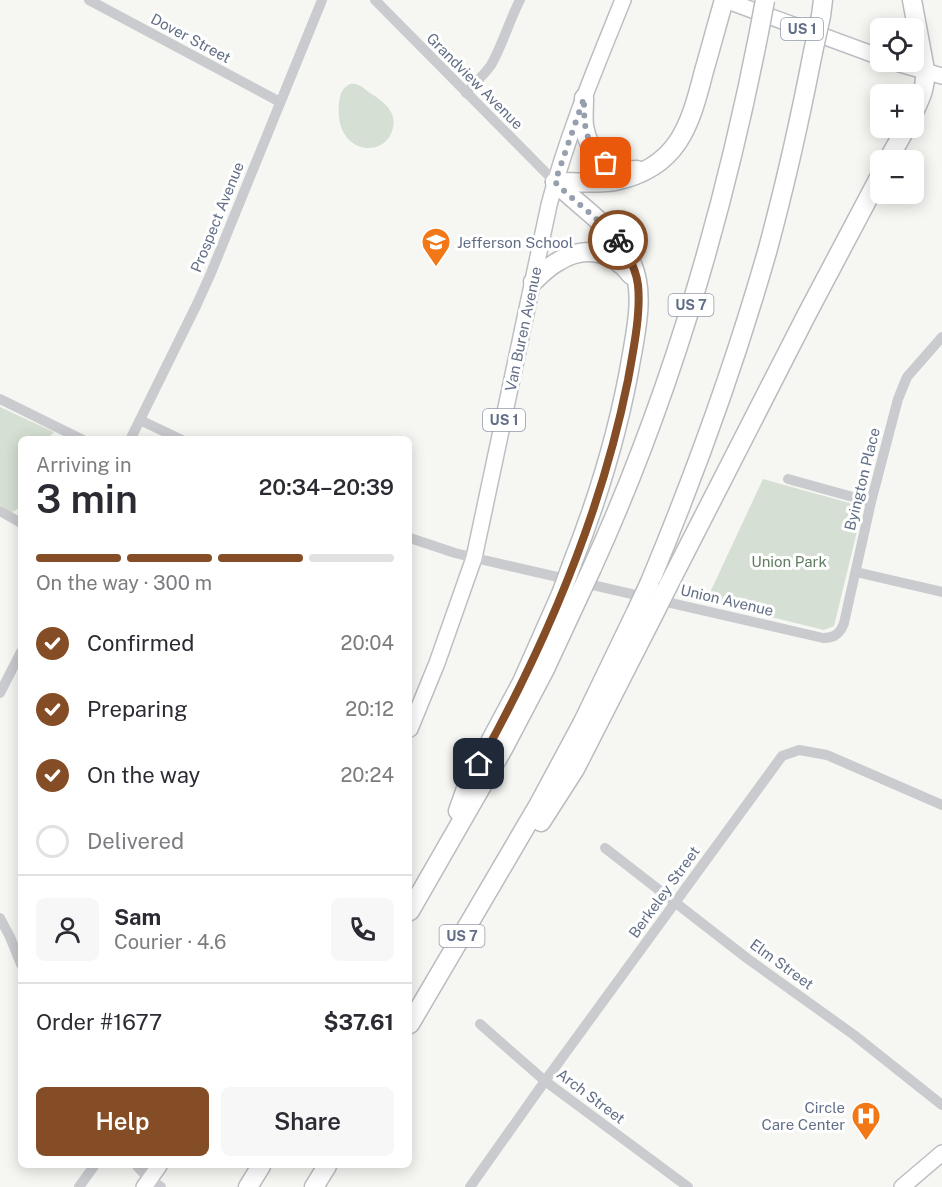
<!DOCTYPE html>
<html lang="en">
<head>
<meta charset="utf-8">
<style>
  :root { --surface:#fff; --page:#f7f7f7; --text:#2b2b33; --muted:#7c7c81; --line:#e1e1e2; --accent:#854d26 }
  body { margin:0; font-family:"Public Sans",sans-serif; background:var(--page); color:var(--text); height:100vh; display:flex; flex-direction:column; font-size:22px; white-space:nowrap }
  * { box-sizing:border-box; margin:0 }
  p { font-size:20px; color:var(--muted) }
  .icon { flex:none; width:33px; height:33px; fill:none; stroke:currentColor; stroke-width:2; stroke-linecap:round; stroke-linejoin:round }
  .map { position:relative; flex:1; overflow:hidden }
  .panel { position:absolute; left:18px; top:436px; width:394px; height:732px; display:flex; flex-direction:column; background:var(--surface); border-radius:9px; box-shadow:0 3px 15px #0003 }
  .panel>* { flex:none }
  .buttons { position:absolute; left:870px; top:18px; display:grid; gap:12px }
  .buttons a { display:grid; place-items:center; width:54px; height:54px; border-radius:9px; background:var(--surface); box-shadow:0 3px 15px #0003; font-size:30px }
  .pin { position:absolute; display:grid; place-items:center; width:51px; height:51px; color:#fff; margin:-26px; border-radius:12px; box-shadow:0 3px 9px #0006 }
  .courier { position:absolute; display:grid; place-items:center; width:60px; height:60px; margin:-30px; border:4px solid #854d26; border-radius:50%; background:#fff; color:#222; box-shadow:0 2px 8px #0007 }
  .head em { font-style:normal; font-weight:600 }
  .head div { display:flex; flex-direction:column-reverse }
  .head { display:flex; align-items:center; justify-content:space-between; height:102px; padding:0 18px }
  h1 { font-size:39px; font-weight:600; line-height:45px }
  .bar { display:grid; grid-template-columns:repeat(4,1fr); gap:9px 6px; align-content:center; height:72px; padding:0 18px }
  .bar i { height:8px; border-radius:4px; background:var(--line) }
  .bar .selected { background:var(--accent) }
  .bar p { grid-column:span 4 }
  .line { display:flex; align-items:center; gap:15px; padding:0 18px; border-top:2px solid var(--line) }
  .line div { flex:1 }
  .round { display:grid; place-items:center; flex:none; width:63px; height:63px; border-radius:9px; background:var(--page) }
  ol { padding:0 18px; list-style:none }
  li { display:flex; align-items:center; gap:18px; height:66px }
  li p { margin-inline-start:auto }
  li .icon { padding:6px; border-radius:50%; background:var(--accent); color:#fff; stroke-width:4 }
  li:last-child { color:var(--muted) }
  li i { width:33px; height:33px; border:3px solid var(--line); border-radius:50% }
  .cta { display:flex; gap:12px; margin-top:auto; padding:12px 18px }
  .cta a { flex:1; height:69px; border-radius:9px; background:var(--accent); color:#fff; font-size:24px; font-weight:600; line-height:69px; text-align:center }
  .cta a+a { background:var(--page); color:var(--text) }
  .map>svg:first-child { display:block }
  .green { fill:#d5dfd3 }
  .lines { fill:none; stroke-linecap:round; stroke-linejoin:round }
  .primary-casing { stroke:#bdbfc4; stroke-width:18 }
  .highway-casing { stroke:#babcc0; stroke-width:21 }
  .street { stroke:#c9cbcf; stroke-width:10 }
  .primary { stroke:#fff; stroke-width:15 }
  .highway { stroke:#fff; stroke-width:18 }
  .highway-bridge-casing { stroke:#babcc0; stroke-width:21; stroke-linecap:butt }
  .highway-bridge { stroke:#fff; stroke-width:18 }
  .done { stroke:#969fad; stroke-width:6; stroke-dasharray:0 10.8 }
  .route { stroke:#854d26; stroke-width:8 }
  .labels { text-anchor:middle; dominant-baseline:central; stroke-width:6; stroke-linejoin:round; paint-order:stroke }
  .shield { fill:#fff; stroke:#929aab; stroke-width:1.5 }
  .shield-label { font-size:14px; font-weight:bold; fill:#636f87 }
  .street-label { font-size:15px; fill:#636f87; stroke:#fff }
  .poi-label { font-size:15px; fill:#636f87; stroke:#fff; text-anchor:start }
  .park-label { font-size:15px; fill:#627d62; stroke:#fff }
</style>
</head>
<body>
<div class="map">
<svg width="942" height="1187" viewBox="0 0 942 1187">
  <rect width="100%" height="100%" fill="#f6f7f3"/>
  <g class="green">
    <path d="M350,84C359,83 363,88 370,93C385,102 400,114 391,134C382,153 356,152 345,135C339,126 338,114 339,104C340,94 341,89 350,84Z"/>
    <polygon points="0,407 54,432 47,439 21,440 21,507 12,512 0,505"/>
    <polygon points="763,479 853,504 861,515 834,626 824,630 706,601"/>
  </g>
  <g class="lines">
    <g class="primary-casing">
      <g id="primary">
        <polyline points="725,0 880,57"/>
        <polyline points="893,62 942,76"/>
        <path d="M410,729L437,663L474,558L549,205C567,135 596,67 623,0"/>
        <polyline points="144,1187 159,1166"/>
        <polyline points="902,1187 942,1153"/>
      </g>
    </g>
    <g class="highway-casing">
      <g id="highway">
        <path d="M912,0L925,70C926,88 921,97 914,112"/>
        <polyline points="821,16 823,0"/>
        <path d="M584,98C584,107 583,117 584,126C589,154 609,172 637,170"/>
        <polyline points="888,160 906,128"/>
        <path d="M555,182C581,208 617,229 632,264C644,291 637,326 632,354C620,426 599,496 572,564"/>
        <path d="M555,182C574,182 595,184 615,181C678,168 690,126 704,71C711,47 717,24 724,0"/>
        <path d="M533,282C541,274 549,266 559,261C585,245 613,251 631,275"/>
        <path d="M592,568C670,397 723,216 759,32"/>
        <path d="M650,582C695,474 735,364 767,252C785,186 800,119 813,52"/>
        <polyline points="668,586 807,314 880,176"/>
        <polyline points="458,811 468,783 522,682 561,594"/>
        <polyline points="541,822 575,769 653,616"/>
        <polyline points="410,911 503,749 545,669 578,598"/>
        <polyline points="410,1024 539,804 583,722 636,612"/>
        <polyline points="248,1187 261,1166"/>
        <polyline points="314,1187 327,1166"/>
      </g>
    </g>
    <g class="street">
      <polyline points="89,0 280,102"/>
      <polyline points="375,0 555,182"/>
      <path d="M466,93C474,84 484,75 491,65C503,44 509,21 520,0"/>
      <polyline points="0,399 83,440"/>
      <polyline points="140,420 182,440"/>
      <polyline points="130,440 197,304 211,273 322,0"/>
      <polyline points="788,479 871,502"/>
      <polyline points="0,511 21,523"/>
      <path d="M410,538L455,553L488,561L823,638C834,638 840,634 844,623L871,502L898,399L907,377L942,337"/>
      <polyline points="856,572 942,592"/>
      <polyline points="0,693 21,652"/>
      <polyline points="605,848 748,959 854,1035 942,1105"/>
      <polyline points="0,918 10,937 21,964"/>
      <polyline points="480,1024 545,1081 688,1187"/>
      <polyline points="137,1166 149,1179 161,1187"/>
      <polyline points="79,1187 94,1166"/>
      <polyline points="470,1187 545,1081 782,756 799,750 827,755 942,805"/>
    </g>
    <use href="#primary" class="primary"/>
    <use href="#highway" class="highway"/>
    <g class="highway-bridge-casing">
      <g id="highway-bridge">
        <polyline points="759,32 765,0"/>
        <polyline points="813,52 821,16"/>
        <polyline points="561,594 572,564"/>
        <polyline points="578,598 592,568"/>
        <polyline points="636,612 650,582"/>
        <polyline points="653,616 668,586"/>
      </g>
    </g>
    <use href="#highway-bridge" class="highway-bridge"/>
  </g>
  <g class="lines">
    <path class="done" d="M606,163C584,143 584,125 584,98L555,182C575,202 599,219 618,240"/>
    <path class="route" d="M479,764C545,646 601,514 628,380C633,352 641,314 638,285C636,268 628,254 618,240"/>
  </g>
  <defs>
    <g id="school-pin" transform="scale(1.5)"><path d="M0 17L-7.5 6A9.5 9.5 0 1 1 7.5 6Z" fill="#f27717" stroke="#fff"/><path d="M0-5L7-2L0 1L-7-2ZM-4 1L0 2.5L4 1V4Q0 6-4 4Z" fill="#fff"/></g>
    <g id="hospital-pin" transform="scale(1.5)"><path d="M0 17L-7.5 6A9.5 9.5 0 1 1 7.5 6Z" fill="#f27717" stroke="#fff"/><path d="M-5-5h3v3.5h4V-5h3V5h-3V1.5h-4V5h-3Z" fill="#fff"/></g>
  </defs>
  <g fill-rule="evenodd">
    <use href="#school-pin" x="436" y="242"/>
    <use href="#hospital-pin" x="866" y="1116"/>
  </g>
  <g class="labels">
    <g class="shield">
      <rect x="781" y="18" width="42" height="22" rx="4.5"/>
      <rect x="668.5" y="294" width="45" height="22" rx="4.5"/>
      <rect x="483" y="409" width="42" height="22" rx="4.5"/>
      <rect x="439.5" y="925" width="45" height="22" rx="4.5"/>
    </g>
    <g class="shield-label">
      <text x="802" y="29">US 1</text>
      <text x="691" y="305">US 7</text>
      <text x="504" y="420">US 1</text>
      <text x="462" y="936">US 7</text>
    </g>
    <g class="street-label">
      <text transform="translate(191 38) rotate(28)">Dover Street</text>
      <text transform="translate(475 81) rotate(45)">Grandview Avenue</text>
      <text transform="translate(217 217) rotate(-68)">Prospect Avenue</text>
      <text transform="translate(523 329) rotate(-78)">Van Buren Avenue</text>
      <text transform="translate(862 479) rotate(-76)">Byington Place</text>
      <text transform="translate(727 600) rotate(13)">Union Avenue</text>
      <text transform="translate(664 892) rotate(-54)">Berkeley Street</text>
      <text transform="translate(782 964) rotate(36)">Elm Street</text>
      <text transform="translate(591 1096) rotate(37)">Arch Street</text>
    </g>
    <g class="poi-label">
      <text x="457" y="242">Jefferson School</text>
      <text x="845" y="1107" text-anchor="end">Circle<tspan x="845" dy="17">Care Center</tspan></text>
    </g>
    <g class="park-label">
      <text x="789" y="561">Union Park</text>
    </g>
  </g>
</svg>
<div class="buttons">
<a><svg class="icon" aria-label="locate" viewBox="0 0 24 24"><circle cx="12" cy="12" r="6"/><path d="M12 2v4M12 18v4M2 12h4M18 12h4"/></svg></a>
<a>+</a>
<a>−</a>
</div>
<div class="pin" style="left:606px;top:163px;background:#ea580c"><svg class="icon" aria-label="bag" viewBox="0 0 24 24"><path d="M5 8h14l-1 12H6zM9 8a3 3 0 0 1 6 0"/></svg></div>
<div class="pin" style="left:479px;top:764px;background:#1f2937"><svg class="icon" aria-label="home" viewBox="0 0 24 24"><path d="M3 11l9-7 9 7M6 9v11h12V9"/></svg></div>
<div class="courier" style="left:618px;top:240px"><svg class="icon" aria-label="bike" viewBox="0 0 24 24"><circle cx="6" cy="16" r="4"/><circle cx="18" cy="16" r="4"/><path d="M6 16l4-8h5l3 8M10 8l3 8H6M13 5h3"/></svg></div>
<section class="panel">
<div class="head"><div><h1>3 min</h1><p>Arriving in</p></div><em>20:34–20:39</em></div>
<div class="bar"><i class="selected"></i><i class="selected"></i><i class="selected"></i><i></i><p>On the way · 300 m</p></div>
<ol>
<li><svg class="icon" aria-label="check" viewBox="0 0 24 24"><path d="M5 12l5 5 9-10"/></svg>Confirmed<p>20:04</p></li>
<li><svg class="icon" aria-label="check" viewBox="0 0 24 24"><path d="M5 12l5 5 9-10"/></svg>Preparing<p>20:12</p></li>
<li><svg class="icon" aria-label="check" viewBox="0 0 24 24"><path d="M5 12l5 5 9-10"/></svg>On the way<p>20:24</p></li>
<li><i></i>Delivered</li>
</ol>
<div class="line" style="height:108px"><a class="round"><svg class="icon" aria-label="person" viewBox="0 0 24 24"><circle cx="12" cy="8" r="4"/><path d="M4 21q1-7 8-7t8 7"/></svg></a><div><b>Sam</b><p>Courier · 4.6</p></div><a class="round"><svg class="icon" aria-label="phone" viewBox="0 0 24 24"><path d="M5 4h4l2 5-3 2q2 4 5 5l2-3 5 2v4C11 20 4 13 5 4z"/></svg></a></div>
<div class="line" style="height:78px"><div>Order #1677</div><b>$37.61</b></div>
<div class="cta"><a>Help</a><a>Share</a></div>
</section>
</div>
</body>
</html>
